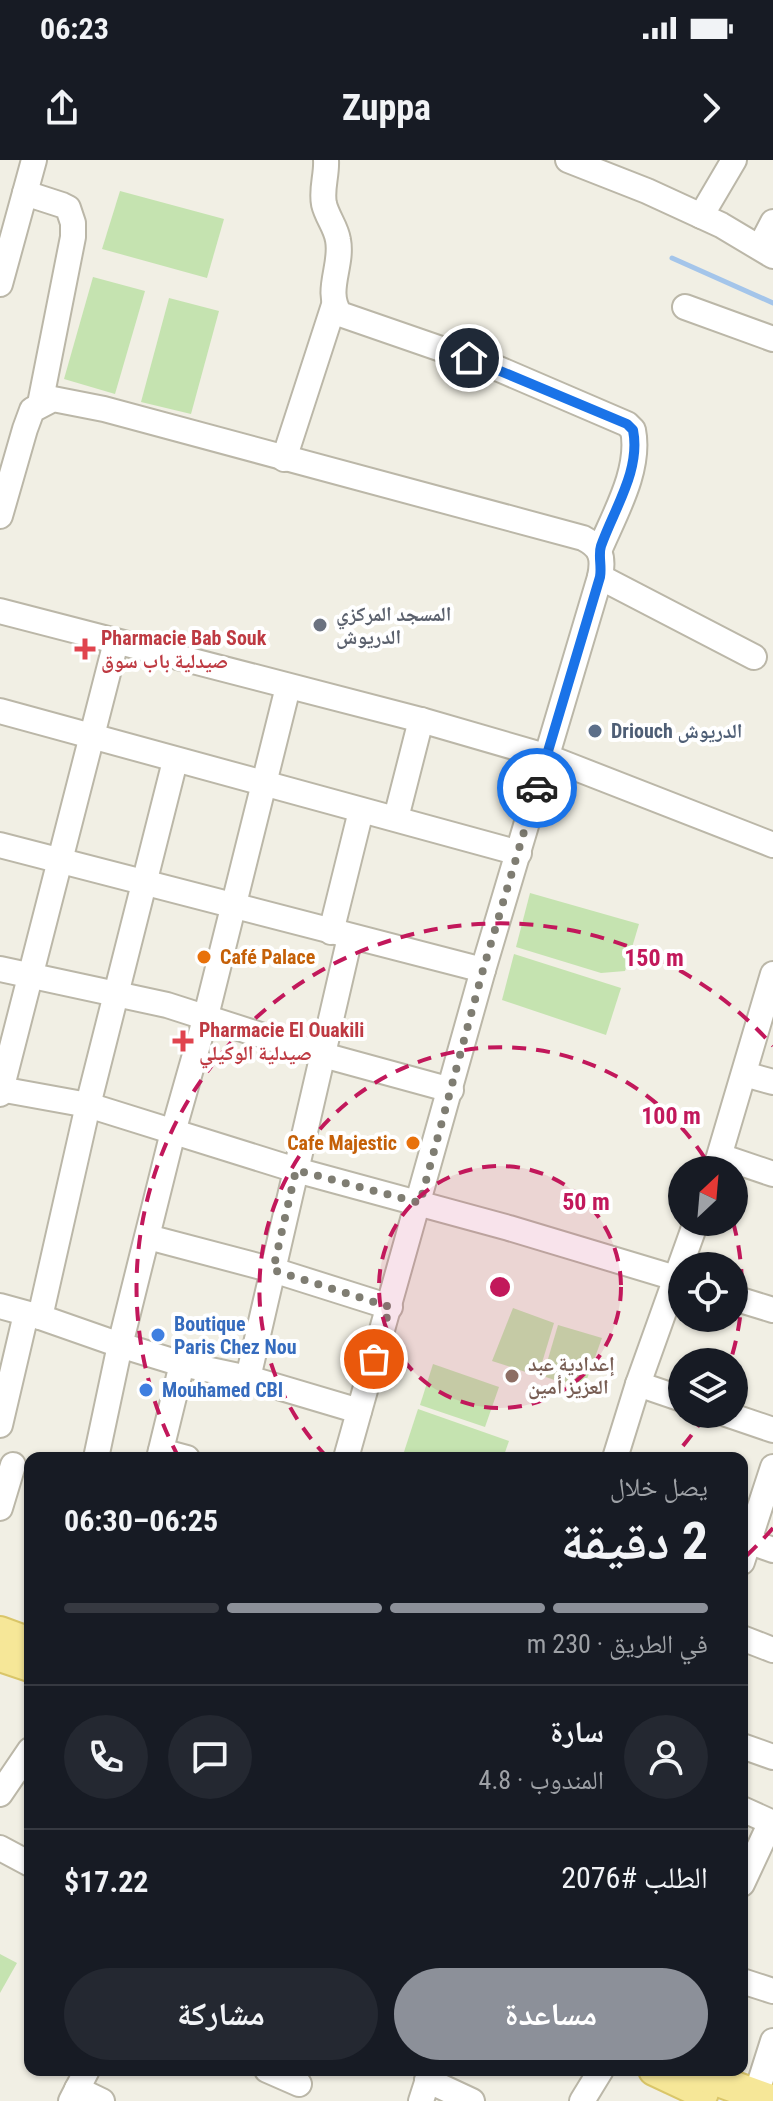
<!DOCTYPE html>
<html lang="ar">
<head>
<meta charset="utf-8">
<style>
  :root { --surface:#171b24; --page:#242831; --text:#f1f3f6; --muted:#9ea1a6; --line:#363941; --accent:#8c9099 }
  body { margin:0; font-family:"Roboto Condensed","Noto Naskh Arabic",sans-serif; background:var(--page); color:var(--text); direction:rtl; height:100vh; display:flex; flex-direction:column; font-size:30px; white-space:nowrap }
  * { box-sizing:border-box; margin:0 }
  p { font-size:26px; color:var(--muted) }
  .icon { flex:none; width:44px; height:44px; fill:none; stroke:currentColor; stroke-width:2; stroke-linecap:round; stroke-linejoin:round }
  .map { position:relative; flex:1; overflow:hidden; direction:ltr }
  .details { position:absolute; left:24px; top:1292px; width:724px; height:624px; display:flex; flex-direction:column; background:var(--surface); border-radius:16px; box-shadow:0 2px 6px #0004; direction:rtl }
  .details>* { flex:none }
  .needle { width:52px; rotate:26deg }
  .controls { position:absolute; left:668px; top:996px; display:grid; gap:16px }
  .controls a { display:grid; place-items:center; width:80px; height:80px; border-radius:50%; background:var(--surface); box-shadow:0 2px 6px #0004; font-size:40px }
  .pin { position:absolute; display:grid; place-items:center; width:68px; height:68px; color:#fff; margin:-34px; border:4px solid #fff; border-radius:50%; box-shadow:0 2px 8px #0007 }
  .courier { position:absolute; display:grid; place-items:center; width:80px; height:80px; margin:-40px; border:6px solid #1a73e8; border-radius:50%; background:#fff; color:#222; box-shadow:0 2px 10px #0007 }
  .summary em { font-style:normal; font-weight:700 }
  .summary div { display:flex; flex-direction:column-reverse }
  .summary { display:flex; align-items:center; justify-content:space-between; height:136px; padding:0 40px }
  h1 { font-size:52px; font-weight:700; line-height:60px }
  .bar { display:grid; grid-template-columns:repeat(4,1fr); gap:12px 8px; align-content:center; height:96px; padding:0 40px }
  .bar i { height:10px; border-radius:6px; background:var(--line) }
  .bar .on { background:var(--accent) }
  .bar p { grid-column:span 4 }
  .line { display:flex; align-items:center; gap:20px; padding:0 40px; border-top:2px solid var(--line) }
  .line div { flex:1 }
  .round { display:grid; place-items:center; flex:none; width:84px; height:84px; border-radius:42px; background:var(--page) }
  .primary-button { display:flex; gap:16px; margin-top:auto; padding:16px 40px }
  .primary-button a { flex:1; height:92px; border-radius:48px; background:var(--accent); color:#fff; font-size:32px; font-weight:700; line-height:92px; text-align:center }
  .primary-button a+a { background:var(--page); color:var(--text) }
  .status { display:flex; justify-content:space-between; align-items:center; height:56px; padding:0 40px; background:var(--surface); direction:ltr }
  .status svg { height:22px; fill:currentColor }
  header { display:flex; justify-content:space-between; align-items:center; height:104px; padding:0 40px; background:var(--surface); font-size:36px; font-weight:700 }
  .map>svg:first-child { display:block }
  .green { fill:#c5e3b0 }
  .lines { fill:none; stroke-linecap:round; stroke-linejoin:round }
  .stream { stroke:#a4c5ea; stroke-width:5 }
  .minor-casing { stroke:#bbb7a8; stroke-width:28 }
  .major-casing { stroke:#dac669; stroke-width:34 }
  .minor { stroke:#fff; stroke-width:24 }
  .major { stroke:#f6e798; stroke-width:30 }
  .done { stroke:#7f7d72; stroke-width:8; stroke-dasharray:0 14.4 }
  .route { stroke:#1a73e8; stroke-width:10 }
  .ring { fill:none; stroke:#c2185b; stroke-width:4; stroke-dasharray:14 10 }
  .worship-dot { fill:#6b7280; stroke:#fff; stroke-width:3 }
  .health-dot { fill:#e0444e; stroke:#fff; stroke-width:3 }
  .service-dot { fill:#5c6f8a; stroke:#fff; stroke-width:3 }
  .food-dot { fill:#e8710a; stroke:#fff; stroke-width:3 }
  .shop-dot { fill:#3f7fe0; stroke:#fff; stroke-width:3 }
  .education-dot { fill:#8d6e63; stroke:#fff; stroke-width:3 }
  .labels { text-anchor:middle; dominant-baseline:central; stroke-width:8; stroke-linejoin:round; paint-order:stroke }
  .worship-label { font-size:20px; font-weight:bold; fill:#5b616d; stroke:#fff; text-anchor:start }
  .health-label { font-size:20px; font-weight:bold; fill:#be3a42; stroke:#fff; text-anchor:start }
  .service-label { font-size:20px; font-weight:bold; fill:#4e5e75; stroke:#fff; text-anchor:start }
  .food-label { font-size:20px; font-weight:bold; fill:#c56008; stroke:#fff; text-anchor:start }
  .shop-label { font-size:20px; font-weight:bold; fill:#366cbe; stroke:#fff; text-anchor:start }
  .education-label { font-size:20px; font-weight:bold; fill:#785e54; stroke:#fff; text-anchor:start }
  .centre { fill:#c2185b; stroke:#fff; stroke-width:4 }
  .ring-label { font-size:24px; text-anchor:middle; font-weight:bold; fill:#c2185b; stroke:#fff; stroke-width:8; stroke-linejoin:round; paint-order:stroke }
</style>
</head>
<body>
<div class="status"><b>06:23</b><svg viewBox="0 0 49 12"><path d="M0 12V9h3v3zM5 12V6h3v6zM10 12V3h3v9zM15 12V0h3v12zM26 1h20v11H26zM47 4h2v5h-2z"/></svg></div>
<header><svg class="icon" aria-label="forward" viewBox="0 0 24 24"><path d="M9 5l7 7-7 7"/></svg>Zuppa<svg class="icon" aria-label="share" viewBox="0 0 24 24"><path d="M12 15V3M7 8l5-5 5 5M5 13v7h14v-7"/></svg></header>
<div class="map">
<svg width="773" height="1941" viewBox="0 0 773 1941">
  <rect width="100%" height="100%" fill="#f1efe4"/>
  <g class="green">
    <polygon points="120,31 224,59 207,118 102,89"/>
    <polygon points="93,117 145,131 115,234 64,219"/>
    <polygon points="169,138 219,151 191,254 141,242"/>
    <polygon points="530,733 639,764 625,811 601,813 516,787"/>
    <polygon points="514,794 621,828 606,875 502,840"/>
    <polygon points="513,1148 554,1163 538,1216 492,1201"/>
    <polygon points="558,1165 602,1178 583,1230 543,1216"/>
    <polygon points="433,1204 499,1227 485,1267 420,1245"/>
    <polygon points="418,1249 509,1281 503,1298 402,1298"/>
    <polygon points="0,1794 17,1803 0,1833"/>
  </g>
  <g class="lines">
    <polyline class="stream" points="672,98 773,143"/>
    <g class="minor-casing">
      <g id="minor">
        <path d="M326,0C327,15 321,29 324,44C327,57 336,67 338,80C343,106 324,131 340,154L499,209L627,264L633,270C641,310 614,355 599,391"/>
        <polyline points="568,0 647,31 721,65 773,96"/>
        <polyline points="25,33 62,45 68,48 73,63 73,77 40,244"/>
        <polyline points="701,56 734,0"/>
        <polyline points="760,87 773,62"/>
        <polyline points="0,124 34,0"/>
        <polyline points="685,147 773,179"/>
        <polyline points="284,299 334,145"/>
        <path d="M0,356L25,269L32,250L53,239L104,249L583,378C601,387 604,397 600,417L483,810L346,1298"/>
        <polyline points="600,417 754,497"/>
        <polyline points="0,451 421,560 545,596 773,685"/>
        <polyline points="0,551 519,693"/>
        <polyline points="396,658 421,560"/>
        <polyline points="0,685 483,810"/>
        <polyline points="331,772 361,651"/>
        <polyline points="0,809 167,845 323,895 451,930"/>
        <polyline points="744,914 773,922"/>
        <polyline points="0,929 88,945 296,1010 509,1068 682,1120"/>
        <polyline points="0,934 116,482"/>
        <polyline points="720,996 773,1014"/>
        <polyline points="715,1010 773,814"/>
        <polyline points="148,1077 273,1110 390,1147"/>
        <polyline points="734,1138 773,1150"/>
        <polyline points="0,1146 40,1157 120,1185 182,1204 248,1218 359,1251"/>
        <polyline points="40,1157 88,945 175,601"/>
        <polyline points="248,1218 350,777"/>
        <polyline points="638,1224 682,1239"/>
        <polyline points="726,1254 773,1270"/>
        <polyline points="0,1265 26,1154"/>
        <polyline points="161,1291 187,1298"/>
        <polyline points="96,1298 120,1185 173,972 206,856 288,527"/>
        <polyline points="159,1298 182,1204"/>
        <polyline points="615,1298 638,1224 696,1062"/>
        <polyline points="0,1348 13,1305"/>
        <polyline points="742,1379 773,1390"/>
        <polyline points="742,1402 773,1307"/>
        <polyline points="742,1478 773,1490"/>
        <polyline points="742,1586 773,1597"/>
        <polyline points="0,1634 30,1590"/>
        <polyline points="742,1649 773,1663"/>
        <polyline points="0,1688 30,1704"/>
        <polyline points="742,1724 771,1662"/>
        <polyline points="742,1821 773,1831"/>
        <polyline points="267,1910 299,1924"/>
        <polyline points="427,1920 472,1941"/>
        <polyline points="77,1929 102,1941"/>
        <polyline points="71,1941 87,1910"/>
        <polyline points="421,1941 431,1910"/>
        <polyline points="582,1941 601,1910"/>
        <polyline points="754,1941 773,1881"/>
      </g>
    </g>
    <g class="major-casing">
      <g id="major">
        <polyline points="0,1472 30,1483"/>
        <polyline points="0,1496 30,1506"/>
        <polyline points="654,1910 703,1933"/>
        <polyline points="688,1910 773,1941"/>
      </g>
    </g>
    <use href="#minor" class="minor"/>
    <use href="#major" class="major"/>
  </g>
  <g class="lines">
    <polyline class="done" points="374,1199 390,1147 273,1110 296,1010 420,1043 483,810 537,628"/>
    <path class="route" d="M469,198L627,264L633,270C641,310 614,349 601,386C598,395 602,406 600,417L537,628"/>
  </g>
  <circle cx="500" cy="1127" r="121" fill="#c2185b" fill-opacity=".12"/>
  <g class="ring">
    <circle cx="500" cy="1127" r="121"/>
    <path d="M705 1255A242 242 0 0 1 673 1297M327 1297A242 242 0 1 1 712 1010M733 1062A242 242 0 0 1 730 1202"/>
    <path d="M773 1368A364 364 0 0 1 744 1398M179 1298A364 364 0 0 1 773 886"/>
  </g>
  <circle class="worship-dot" cx="320" cy="465" r="8"/>
  <g class="health-dot">
    <path d="M81 477h8v8h8v8h-8v8h-8v-8h-8v-8h8z"/>
    <path d="M179 869h8v8h8v8h-8v8h-8v-8h-8v-8h8z"/>
  </g>
  <circle class="service-dot" cx="595" cy="571" r="8"/>
  <g class="food-dot">
    <circle cx="204" cy="797" r="8"/>
    <circle cx="413" cy="983" r="8"/>
  </g>
  <g class="shop-dot">
    <circle cx="158" cy="1175" r="8"/>
    <circle cx="146" cy="1230" r="8"/>
  </g>
  <circle class="education-dot" cx="512" cy="1216" r="8"/>
  <g class="labels">
    <g class="worship-label">
      <text x="336" y="454">المسجد المركزي<tspan x="336" dy="23">الدريوش</tspan></text>
    </g>
    <g class="health-label">
      <text x="101" y="478">Pharmacie Bab Souk<tspan x="101" dy="23">صيدلية باب سوق</tspan></text>
      <text x="199" y="870">Pharmacie El Ouakili<tspan x="199" dy="23">صيدلية الوكيلي</tspan></text>
    </g>
    <g class="service-label">
      <text x="611" y="571">Driouch الدريوش</text>
    </g>
    <g class="food-label">
      <text x="220" y="797">Café Palace</text>
      <text x="397" y="983" text-anchor="end">Cafe Majestic</text>
    </g>
    <g class="shop-label">
      <text x="174" y="1164">Boutique<tspan x="174" dy="23">Paris Chez Nou</tspan></text>
      <text x="162" y="1230">Mouhamed CBI</text>
    </g>
    <g class="education-label">
      <text x="528" y="1204">إعدادية عبد<tspan x="528" dy="23">العزيز أمين</tspan></text>
    </g>
  </g>
  <circle cx="500" cy="1127" r="12" class="centre"/>
  <g class="ring-label">
    <text x="654" y="806">150 m</text>
    <text x="671" y="964">100 m</text>
    <text x="586" y="1050">50 m</text>
  </g>
</svg>
<div class="controls">
<a><svg class="needle" viewBox="-14 -14 28 28"><path d="M0-13l5 13h-10z" fill="#e53935"/><path d="M0 13l5-13h-10z" fill="#9ea1a6"/></svg></a>
<a><svg class="icon" aria-label="locate" viewBox="0 0 24 24"><circle cx="12" cy="12" r="6"/><path d="M12 2v4M12 18v4M2 12h4M18 12h4"/></svg></a>
<a><svg class="icon" aria-label="layers" viewBox="0 0 24 24"><path d="M12 4l9 5-9 5-9-5zM3 14l9 5 9-5"/></svg></a>
</div>
<div class="pin" style="left:374px;top:1199px;background:#ea580c"><svg class="icon" aria-label="bag" viewBox="0 0 24 24"><path d="M5 8h14l-1 12H6zM9 8a3 3 0 0 1 6 0"/></svg></div>
<div class="pin" style="left:469px;top:198px;background:#1f2937"><svg class="icon" aria-label="home" viewBox="0 0 24 24"><path d="M3 11l9-7 9 7M6 9v11h12V9"/></svg></div>
<div class="courier" style="left:537px;top:628px"><svg class="icon" aria-label="car" viewBox="0 0 24 24"><path d="M5 17H2v-5l4-1 3-4h7l3 4 3 1v5h-3M9 17h6M6 11h13"/><circle cx="7" cy="17" r="2"/><circle cx="17" cy="17" r="2"/></svg></div>
<section class="details">
<div class="summary"><div><h1>2 دقيقة</h1><p>يصل خلال</p></div><em>06:25–06:30</em></div>
<div class="bar"><i class="on"></i><i class="on"></i><i class="on"></i><i></i><p>في الطريق · 230 m</p></div>
<div class="line" style="height:144px"><a class="round"><svg class="icon" aria-label="person" viewBox="0 0 24 24"><circle cx="12" cy="8" r="4"/><path d="M4 21q1-7 8-7t8 7"/></svg></a><div><b>سارة</b><p>المندوب · 4.8</p></div><a class="round"><svg class="icon" aria-label="chat" viewBox="0 0 24 24"><path d="M4 5h16v11H9l-5 4z"/></svg></a><a class="round"><svg class="icon" aria-label="phone" viewBox="0 0 24 24"><path d="M5 4h4l2 5-3 2q2 4 5 5l2-3 5 2v4C11 20 4 13 5 4z"/></svg></a></div>
<div class="line" style="height:104px"><div>الطلب #2076</div><b>$17.22</b></div>
<div class="primary-button"><a>مساعدة</a><a>مشاركة</a></div>
</section>
</div>
</body>
</html>
